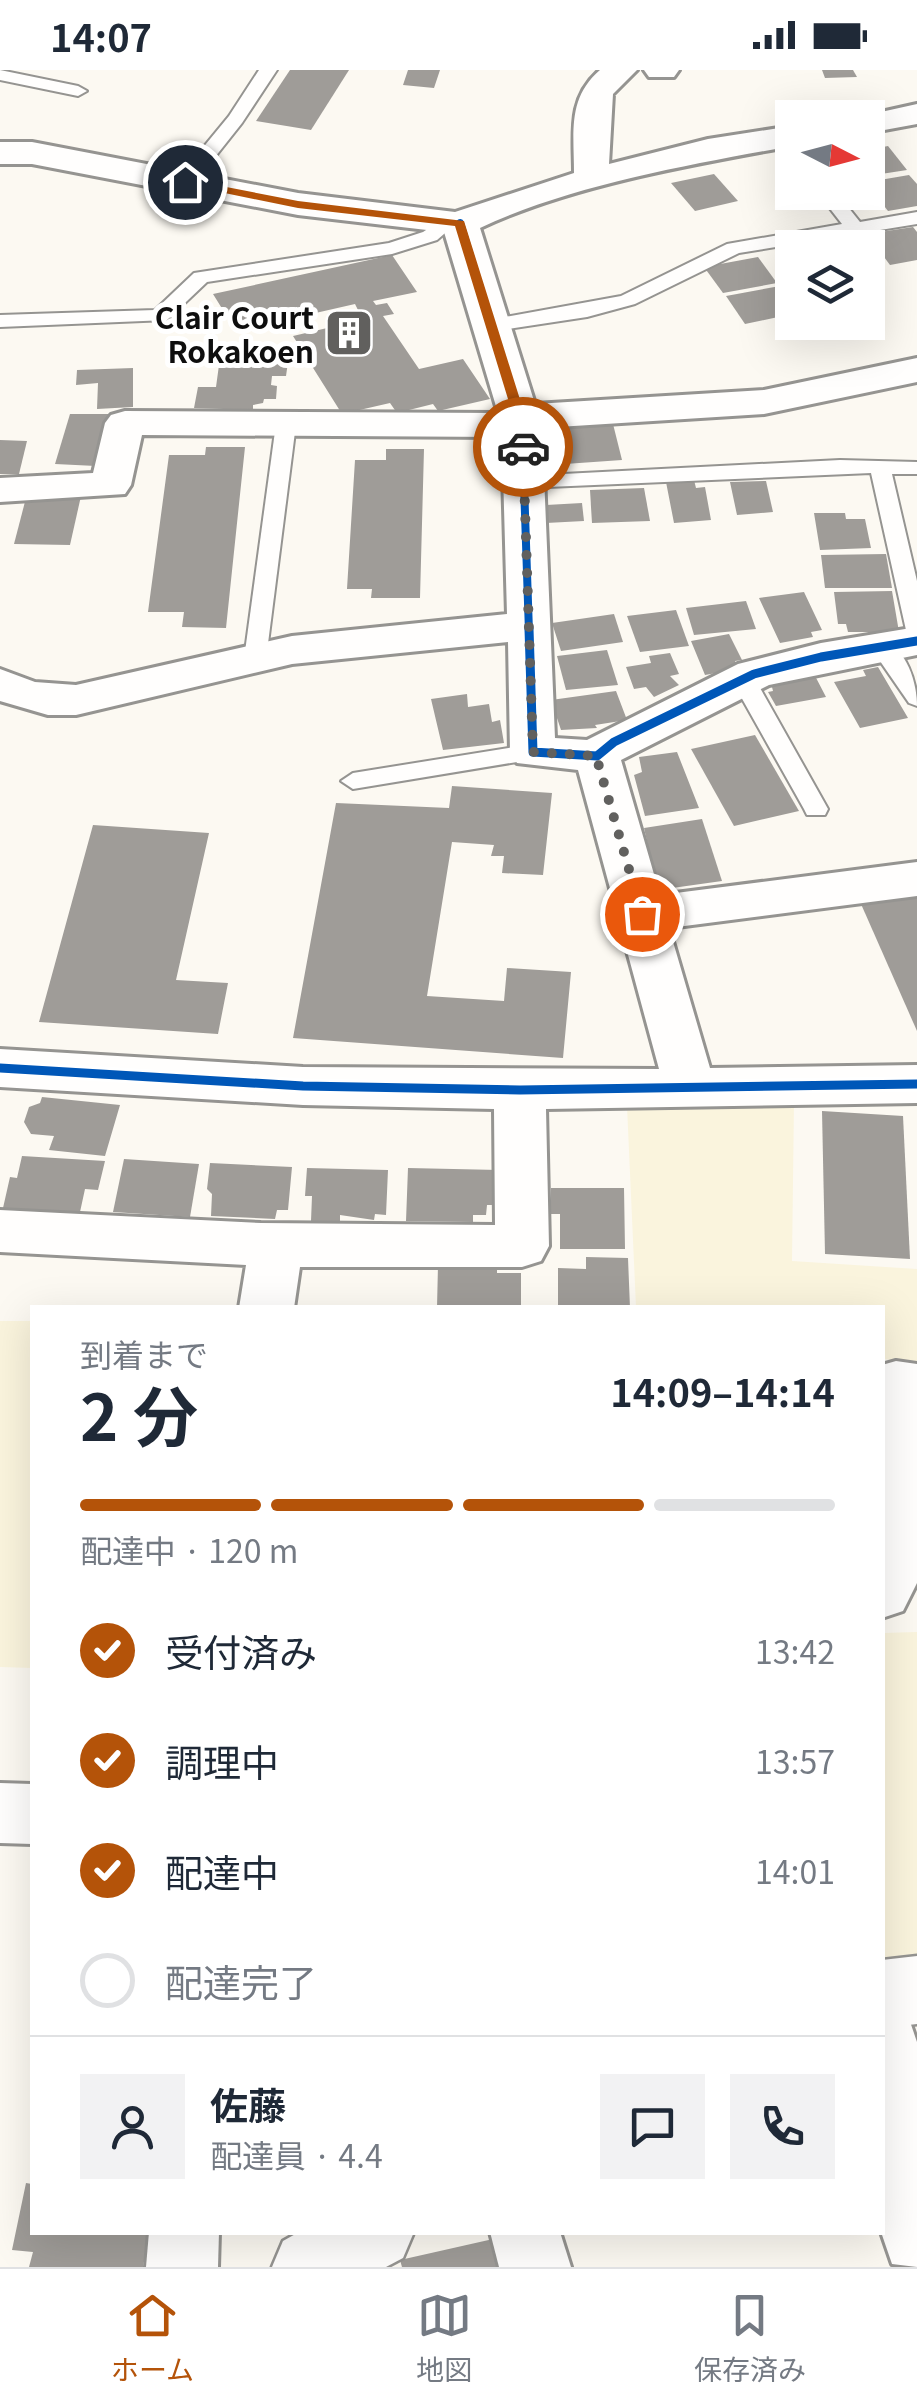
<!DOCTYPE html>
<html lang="ja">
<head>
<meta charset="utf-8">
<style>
  :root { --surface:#fff; --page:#f2f2f3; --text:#1f2937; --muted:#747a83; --line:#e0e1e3; --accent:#b45309 }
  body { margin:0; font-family:Georgia,"Noto Sans JP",serif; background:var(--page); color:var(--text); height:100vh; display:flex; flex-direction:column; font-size:38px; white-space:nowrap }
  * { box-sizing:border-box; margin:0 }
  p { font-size:32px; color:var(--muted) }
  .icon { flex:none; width:55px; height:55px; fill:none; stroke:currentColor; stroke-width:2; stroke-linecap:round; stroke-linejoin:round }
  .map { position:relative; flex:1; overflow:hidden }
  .drawer { position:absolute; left:30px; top:1235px; width:855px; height:930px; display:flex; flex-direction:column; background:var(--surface); border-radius:0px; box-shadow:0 10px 40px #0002 }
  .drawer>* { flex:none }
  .needle { width:65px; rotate:96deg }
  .fabs { position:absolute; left:775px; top:30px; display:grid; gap:20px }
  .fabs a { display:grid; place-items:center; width:110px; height:110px; border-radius:0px; background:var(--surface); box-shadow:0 10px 40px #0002; font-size:50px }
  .pin { position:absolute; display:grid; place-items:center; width:85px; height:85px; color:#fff; margin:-42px; border:5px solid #fff; border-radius:50%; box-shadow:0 2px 10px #0007 }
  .courier { position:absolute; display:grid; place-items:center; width:100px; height:100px; margin:-50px; border:8px solid #b45309; border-radius:50%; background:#fff; color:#222; box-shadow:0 2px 12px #0007 }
  .summary em { font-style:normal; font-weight:700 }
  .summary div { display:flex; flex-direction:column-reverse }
  .summary { display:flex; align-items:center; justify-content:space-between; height:170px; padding:0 50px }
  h1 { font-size:65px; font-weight:700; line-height:75px }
  .bar { display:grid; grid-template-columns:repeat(4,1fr); gap:15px 10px; align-content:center; height:120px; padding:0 50px }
  .bar i { height:12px; border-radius:8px; background:var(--line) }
  .bar .current { background:var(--accent) }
  .bar p { grid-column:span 4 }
  .line { display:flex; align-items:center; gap:25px; padding:0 50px; border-top:2px solid var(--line) }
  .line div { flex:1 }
  .round { display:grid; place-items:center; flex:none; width:105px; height:105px; border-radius:0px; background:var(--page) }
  ol { padding:0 50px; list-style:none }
  li { display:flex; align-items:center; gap:30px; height:110px }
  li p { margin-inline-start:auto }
  li .icon { padding:10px; border-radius:50%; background:var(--accent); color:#fff; stroke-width:4 }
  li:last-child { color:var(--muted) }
  li i { width:55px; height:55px; border:5px solid var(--line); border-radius:50% }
  .status { display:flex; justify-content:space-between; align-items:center; height:70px; padding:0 50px; background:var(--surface); direction:ltr }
  .status svg { height:28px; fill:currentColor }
  .menu { display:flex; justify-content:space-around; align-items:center; height:140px; border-top:2px solid var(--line); background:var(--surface); font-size:28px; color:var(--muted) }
  .menu a { display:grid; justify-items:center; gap:5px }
  .menu .current { color:var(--accent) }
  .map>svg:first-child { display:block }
  .farmland { fill:#faf4dd }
  .building { fill:#9f9c98 }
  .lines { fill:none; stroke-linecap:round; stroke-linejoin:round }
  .service-casing { stroke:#959491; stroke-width:4 }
  .minor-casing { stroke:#959491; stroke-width:6 }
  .tertiary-casing { stroke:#959491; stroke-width:5 }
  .service { fill:#fffefd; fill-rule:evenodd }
  .minor { fill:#fffefd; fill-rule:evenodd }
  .tertiary { fill:#fffefd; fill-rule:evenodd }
  .cycleway-far1-casing { stroke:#fff; stroke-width:12 }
  .cycleway-casing { stroke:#fff; stroke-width:15 }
  .cycleway-far1 { stroke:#0057b8; stroke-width:8 }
  .cycleway { stroke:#0057b8; stroke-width:9 }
  .route { fill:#b45309 }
  .done { stroke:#61605e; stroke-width:10; stroke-dasharray:0 18 }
  .labels { text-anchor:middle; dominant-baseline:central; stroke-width:10; stroke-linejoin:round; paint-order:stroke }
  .far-poi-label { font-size:30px; font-weight:bold; fill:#0e0e0e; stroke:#fff; text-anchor:end }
</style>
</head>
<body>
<div class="status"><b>14:07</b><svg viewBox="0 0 49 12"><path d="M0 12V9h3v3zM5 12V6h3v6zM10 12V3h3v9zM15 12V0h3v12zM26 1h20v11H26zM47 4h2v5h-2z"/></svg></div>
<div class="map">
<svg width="917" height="2197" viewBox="0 0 917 2197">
  <rect width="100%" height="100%" fill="#fcf9f2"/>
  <g class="farmland">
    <polygon points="794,1032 792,1191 917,1199 917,1293 883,1289 882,1238 636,1237 627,1036"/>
    <polygon points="0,1251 32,1251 32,1598 0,1597"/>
    <polygon points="917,1562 917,1892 883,1896 883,1563"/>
  </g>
  <g class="building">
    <polygon points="290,0 349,0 311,60 256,51"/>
    <polygon points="408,0 440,0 434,18 403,15"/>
    <polygon points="822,0 853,0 857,7 825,8"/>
    <polygon points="888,76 907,100 868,106 868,80"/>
    <polygon points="714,104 738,131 695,141 671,113"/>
    <polygon points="909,105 917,114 917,136 888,141 868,115 868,112"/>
    <polygon points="913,157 917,162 917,190 890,195 867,164"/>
    <polygon points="392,185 417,222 373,231 376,235 387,233 394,244 383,246 419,299 463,289 490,329 438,341 433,334 397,343 390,333 342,344 293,266 340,255 333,245 358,240 355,234 236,261 213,224"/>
    <polygon points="758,187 777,213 723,223 704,197"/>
    <polygon points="780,216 792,233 792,244 745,254 726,226"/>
    <polygon points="244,291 288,292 286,306 272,306 271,315 277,316 276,329 264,329 263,333 253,335 253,340 194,338 198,317 216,317 219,295 243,295"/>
    <polygon points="133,298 133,337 97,339 98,313 76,315 77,300"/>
    <polygon points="70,344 109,344 96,396 55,394"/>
    <polygon points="612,350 622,390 565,394 558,355"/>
    <polygon points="0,370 27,371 19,404 0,404"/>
    <polygon points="206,377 245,377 226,558 182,557 184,542 148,542 169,385 205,385"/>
    <polygon points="386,379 424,379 420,528 371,528 372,519 347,519 355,390 386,390"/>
    <polygon points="694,410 696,418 705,417 711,450 674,453 666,412"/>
    <polygon points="766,411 773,442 737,445 730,412"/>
    <polygon points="644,418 650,451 592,453 590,420"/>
    <polygon points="27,424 81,426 70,475 14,474"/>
    <polygon points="582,433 584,451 546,453 546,435"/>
    <polygon points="814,443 845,443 846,449 865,449 871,478 820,480"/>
    <polygon points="886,484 892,518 825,518 821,485"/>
    <polygon points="892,521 899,562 848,562 846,554 838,554 834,522"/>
    <polygon points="804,522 822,560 811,562 813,567 780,573 759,528"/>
    <polygon points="746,531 756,559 694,565 686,538"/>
    <polygon points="676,540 689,576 640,582 627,546"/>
    <polygon points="614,544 623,572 561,581 552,553"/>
    <polygon points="729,564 742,590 735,591 739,599 705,605 691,571"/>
    <polygon points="607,580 618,615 566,620 557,586"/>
    <polygon points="670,583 679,604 670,606 679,615 654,627 646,617 634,619 626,597 651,593 649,586"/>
    <polygon points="878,597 908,648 860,658 834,612 866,606 863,600"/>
    <polygon points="813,602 826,627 776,636 768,622 773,621 771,613"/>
    <polygon points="616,621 627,650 595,655 597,658 561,660 551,630"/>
    <polygon points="467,624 468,637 489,634 492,652 500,650 504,673 443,680 431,629"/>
    <polygon points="755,665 799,741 734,756 691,679"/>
    <polygon points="677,682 699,738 645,746 634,705 642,702 639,687"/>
    <polygon points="452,716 552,723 543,805 502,803 504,786 491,786 494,775 452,772 427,926 504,931 507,898 571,902 563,988 293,968 336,733 449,738"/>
    <polygon points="702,749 722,811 658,820 644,758"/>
    <polygon points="93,755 209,763 176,910 228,913 218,964 39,952"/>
    <polygon points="917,825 917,961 861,834"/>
    <polygon points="42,1027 120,1035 105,1086 49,1080 54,1066 31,1064 24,1052 29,1037 40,1033"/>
    <polygon points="822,1041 903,1046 910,1189 825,1184"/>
    <polygon points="22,1086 105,1091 98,1120 85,1119 80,1142 3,1138 10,1107 17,1108"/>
    <polygon points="124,1089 199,1094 190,1147 113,1142"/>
    <polygon points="210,1093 292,1097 288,1140 277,1140 275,1149 211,1146 212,1124 207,1119"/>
    <polygon points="307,1098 388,1100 386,1145 375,1144 374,1150 340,1145 340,1152 311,1151 312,1126 305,1126"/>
    <polygon points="408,1098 499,1100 499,1135 487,1135 486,1145 473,1145 473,1152 406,1151"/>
    <polygon points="551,1118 624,1118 625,1179 560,1179 560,1144 551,1144"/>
    <polygon points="586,1187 628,1188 630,1238 558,1238 558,1198 586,1199"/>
    <polygon points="438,1195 497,1196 497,1203 521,1203 521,1238 437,1238"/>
    <polygon points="26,2113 32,2114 32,2162 149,2162 143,2197 29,2197 33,2182 12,2180"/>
    <polygon points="502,2167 510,2197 402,2197 400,2190"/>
  </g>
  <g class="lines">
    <g class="service-casing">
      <g id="service">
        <polygon points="0,0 78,16 87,21 78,26 0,10"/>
        <polygon points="259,0 277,0 242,53 192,116 178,116 178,108 229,46"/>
        <polygon points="817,122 836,122 860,152 917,142 917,154 739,183 635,234 587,247 494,261 484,255 494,249 621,226 727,174 842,154"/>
        <polygon points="449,145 459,151 437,170 392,184 207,212 167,250 0,257 0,245 155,240 194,203 389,173 423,162"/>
        <polygon points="286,348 296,354 266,589 255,596 244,589 276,354"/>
        <polygon points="840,390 917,392 917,404 892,404 917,511 917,567 906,560 871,403 524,418 513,412 524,406"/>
        <path d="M882,571C907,578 917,613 917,636L909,633L871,578Z"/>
        <polygon points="743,601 755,609 828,739 825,745 807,745 804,739 731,609"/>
        <polygon points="533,674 545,682 541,688 353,719 341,711 353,703"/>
      </g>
    </g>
    <g class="minor-casing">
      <g id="minor">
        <path d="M600,0H637L613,24L609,94L708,69L792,56V76C693,94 571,115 480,158L535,334L764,320L917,288V312L764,344L542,358L555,668L587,670L738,594L821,573L917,557V585L769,615L621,690L660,825L917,792V826L669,858L710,998L917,995V1033L546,1039L549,1176L541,1191L522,1197H300L294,1238H239L246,1195L0,1182V1140L261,1153L495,1155L494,1039L303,1035L0,1017V979L303,997L659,999L578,700L517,693L510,682L508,572L292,594L76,645H48L0,631V599L35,612L76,615L292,566L507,544L502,367L142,365L131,415L125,424L0,432V408L93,403L105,353L111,345L125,341L498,343L444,162L298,145L32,94H0V72H32L298,123L455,142L574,103C574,63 567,28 600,0Z"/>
        <polygon points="644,0 679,0 674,7 649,7"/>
        <polygon points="917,34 917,54 868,63 868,48 854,48"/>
        <polygon points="896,1291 917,1294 917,1513 903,1541 882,1548 882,1295"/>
        <polygon points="0,1713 32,1714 32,1774 0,1773"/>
        <polygon points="882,1931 906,1940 917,1972 917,2197 892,2194 881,2162"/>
        <polygon points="149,2162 219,2162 218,2197 146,2197"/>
        <polygon points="490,2162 560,2162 571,2197 499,2197"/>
      </g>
    </g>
    <g class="tertiary-casing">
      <g id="tertiary">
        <polygon points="917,1886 917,1954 882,1958 882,1890"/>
        <polygon points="299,2162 414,2162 403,2188 386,2197 272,2197 283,2171"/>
      </g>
    </g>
    <use href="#service" class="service"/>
    <use href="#minor" class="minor"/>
    <use href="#tertiary" class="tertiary"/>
    <g class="cycleway-far1-casing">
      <polyline id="cycleway-far1" points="460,153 522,355 529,562"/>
    </g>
    <g class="cycleway-casing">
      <g id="cycleway">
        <polyline points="529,559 533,682 597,686 614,672 754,604 821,587 917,571"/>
        <polyline points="0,998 303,1016 520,1020 917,1014"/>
      </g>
    </g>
    <use href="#cycleway-far1" class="cycleway-far1"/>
    <use href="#cycleway" class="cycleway"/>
  </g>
  <polygon class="route" points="185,109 298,131 464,151 528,355 527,380 516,377 516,355 455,156 298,138 181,114"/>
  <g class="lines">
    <polyline class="done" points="523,377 533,682 596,686 642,844"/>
  </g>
  <defs>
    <g id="building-square" transform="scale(2.5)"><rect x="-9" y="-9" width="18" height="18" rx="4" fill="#61605e" stroke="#fff"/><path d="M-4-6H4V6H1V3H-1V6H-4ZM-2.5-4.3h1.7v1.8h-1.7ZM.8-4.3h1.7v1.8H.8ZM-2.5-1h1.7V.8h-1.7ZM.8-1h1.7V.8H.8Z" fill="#fff"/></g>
  </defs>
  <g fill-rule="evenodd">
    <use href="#building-square" x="349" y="263"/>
  </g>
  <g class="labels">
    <g class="far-poi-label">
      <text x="314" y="246">Clair Court<tspan x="314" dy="34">Rokakoen</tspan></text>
    </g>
  </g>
</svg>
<div class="fabs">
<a><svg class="needle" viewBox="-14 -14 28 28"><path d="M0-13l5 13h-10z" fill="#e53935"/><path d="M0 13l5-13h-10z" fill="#747a83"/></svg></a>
<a><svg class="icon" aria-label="layers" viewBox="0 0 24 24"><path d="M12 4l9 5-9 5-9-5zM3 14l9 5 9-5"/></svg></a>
</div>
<div class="pin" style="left:642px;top:844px;background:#ea580c"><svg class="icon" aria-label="bag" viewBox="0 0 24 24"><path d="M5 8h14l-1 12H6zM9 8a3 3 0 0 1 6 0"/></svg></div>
<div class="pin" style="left:185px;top:112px;background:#1f2937"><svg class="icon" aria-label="home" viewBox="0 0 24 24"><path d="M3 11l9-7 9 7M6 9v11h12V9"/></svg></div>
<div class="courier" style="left:523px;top:377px"><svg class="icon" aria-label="car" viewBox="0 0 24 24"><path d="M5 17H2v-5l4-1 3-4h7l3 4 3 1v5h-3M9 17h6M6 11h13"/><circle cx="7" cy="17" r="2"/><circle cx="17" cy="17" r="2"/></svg></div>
<section class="drawer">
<div class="summary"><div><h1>2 分</h1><p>到着まで</p></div><em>14:09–14:14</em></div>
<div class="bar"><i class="current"></i><i class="current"></i><i class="current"></i><i></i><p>配達中 · 120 m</p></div>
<ol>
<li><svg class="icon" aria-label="check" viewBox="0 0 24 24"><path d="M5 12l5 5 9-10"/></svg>受付済み<p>13:42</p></li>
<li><svg class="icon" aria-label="check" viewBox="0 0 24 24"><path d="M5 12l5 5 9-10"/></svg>調理中<p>13:57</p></li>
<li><svg class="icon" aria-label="check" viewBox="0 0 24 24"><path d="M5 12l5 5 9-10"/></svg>配達中<p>14:01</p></li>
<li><i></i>配達完了</li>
</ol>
<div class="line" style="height:180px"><a class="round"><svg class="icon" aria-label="person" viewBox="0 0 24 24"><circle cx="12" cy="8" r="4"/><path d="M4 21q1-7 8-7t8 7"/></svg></a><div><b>佐藤</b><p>配達員 · 4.4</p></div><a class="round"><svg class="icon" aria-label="chat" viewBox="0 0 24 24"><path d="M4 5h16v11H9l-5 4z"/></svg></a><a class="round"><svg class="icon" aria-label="phone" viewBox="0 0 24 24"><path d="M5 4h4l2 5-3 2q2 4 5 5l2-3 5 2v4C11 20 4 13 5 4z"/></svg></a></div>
</section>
</div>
<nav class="menu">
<a class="current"><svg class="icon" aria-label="home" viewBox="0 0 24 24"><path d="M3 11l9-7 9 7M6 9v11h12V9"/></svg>ホーム</a>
<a><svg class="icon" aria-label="map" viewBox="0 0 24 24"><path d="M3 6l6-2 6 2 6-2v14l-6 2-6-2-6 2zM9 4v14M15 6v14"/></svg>地図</a>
<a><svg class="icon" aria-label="saved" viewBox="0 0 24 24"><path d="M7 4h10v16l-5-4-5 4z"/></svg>保存済み</a>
</nav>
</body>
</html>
